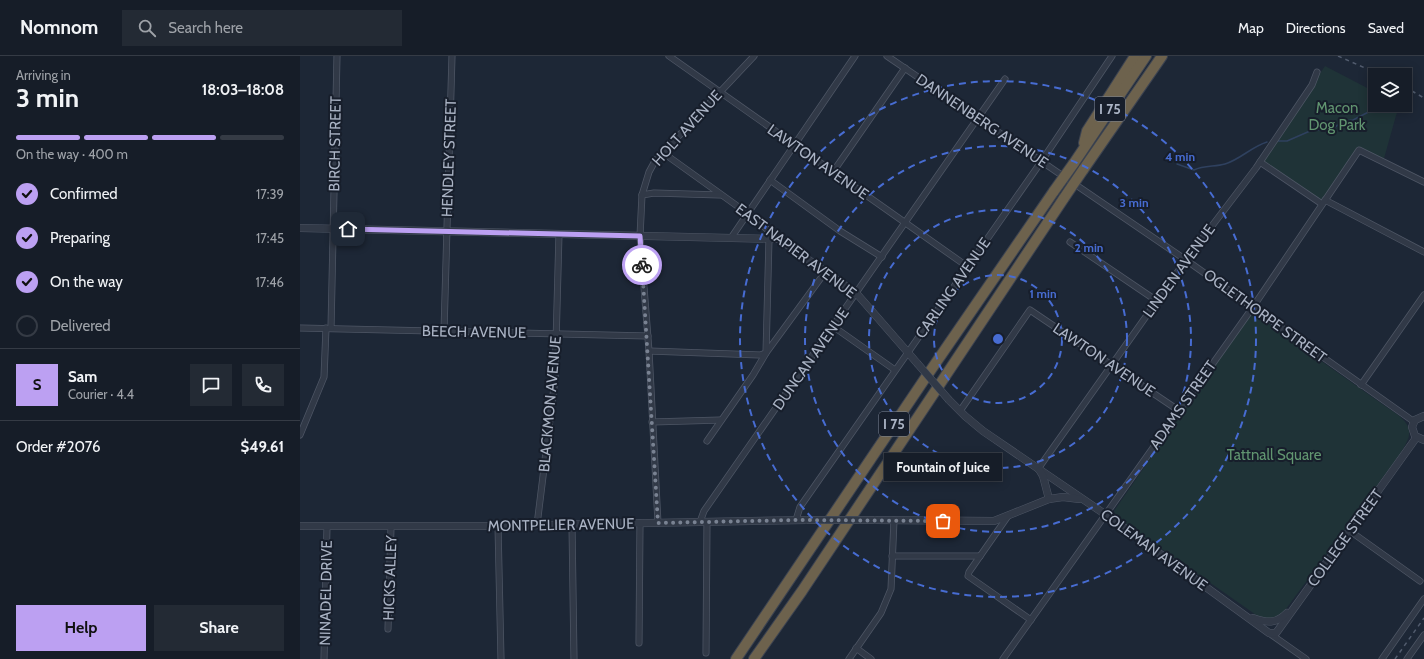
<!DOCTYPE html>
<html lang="en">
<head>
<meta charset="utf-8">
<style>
  :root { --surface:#161d28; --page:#232a34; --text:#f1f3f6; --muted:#9ea2a8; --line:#353b45; --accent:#bca0f2 }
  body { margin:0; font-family:Cabin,sans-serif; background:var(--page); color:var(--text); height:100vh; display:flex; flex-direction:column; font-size:15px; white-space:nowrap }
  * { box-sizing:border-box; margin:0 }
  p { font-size:13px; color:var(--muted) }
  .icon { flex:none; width:22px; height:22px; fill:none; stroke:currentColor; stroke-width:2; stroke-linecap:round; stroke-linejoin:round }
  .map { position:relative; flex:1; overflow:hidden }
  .drawer { display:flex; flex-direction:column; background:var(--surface); width:300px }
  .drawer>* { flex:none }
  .controls { position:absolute; left:1068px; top:12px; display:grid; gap:8px }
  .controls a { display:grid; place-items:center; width:44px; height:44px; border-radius:0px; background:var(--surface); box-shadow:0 2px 10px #0003,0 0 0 1px var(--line); font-size:20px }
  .pin { position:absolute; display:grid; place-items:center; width:34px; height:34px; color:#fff; margin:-17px; border-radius:8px; box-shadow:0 2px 6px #0006 }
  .courier { position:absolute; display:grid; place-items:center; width:40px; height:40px; margin:-20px; border:3px solid #bca0f2; border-radius:50%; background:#fff; color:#222; box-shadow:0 1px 5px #0007 }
  .bubble { position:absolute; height:28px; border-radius:0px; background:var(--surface); box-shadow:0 2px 10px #0003,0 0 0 1px var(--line); font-size:13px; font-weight:700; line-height:28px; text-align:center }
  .summary em { font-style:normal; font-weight:700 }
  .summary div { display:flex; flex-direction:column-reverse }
  .summary { display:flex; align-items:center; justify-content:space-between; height:68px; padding:0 16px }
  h1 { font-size:26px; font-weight:700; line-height:30px }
  .bar { display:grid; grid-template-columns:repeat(4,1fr); gap:6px 4px; align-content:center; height:48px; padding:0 16px }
  .bar i { height:5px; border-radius:3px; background:var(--line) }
  .bar .selected { background:var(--accent) }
  .bar p { grid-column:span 4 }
  .line { display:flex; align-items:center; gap:10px; padding:0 16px; border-top:1px solid var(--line) }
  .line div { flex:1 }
  .round { display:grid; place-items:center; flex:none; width:42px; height:42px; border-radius:0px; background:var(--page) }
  ol { padding:0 16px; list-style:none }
  li { display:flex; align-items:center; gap:12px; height:44px }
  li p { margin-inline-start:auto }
  li .icon { padding:4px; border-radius:50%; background:var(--accent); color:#111; stroke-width:4 }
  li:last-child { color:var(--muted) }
  li i { width:22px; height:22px; border:2px solid var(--line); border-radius:50% }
  .cta { display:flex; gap:8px; margin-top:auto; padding:8px 16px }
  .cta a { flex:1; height:46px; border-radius:0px; background:var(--accent); color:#111; font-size:16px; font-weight:700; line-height:46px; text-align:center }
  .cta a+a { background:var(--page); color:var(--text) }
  header { display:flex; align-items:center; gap:24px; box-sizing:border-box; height:56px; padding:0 20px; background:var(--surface); border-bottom:1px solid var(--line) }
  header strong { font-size:19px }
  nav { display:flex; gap:22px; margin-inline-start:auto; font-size:14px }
  .search { width:280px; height:36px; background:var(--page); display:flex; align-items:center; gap:10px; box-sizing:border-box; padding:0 14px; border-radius:0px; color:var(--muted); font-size:15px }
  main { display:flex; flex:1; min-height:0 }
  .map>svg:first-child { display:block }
  .green { fill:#1f3337 }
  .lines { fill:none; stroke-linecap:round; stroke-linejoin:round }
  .stream { stroke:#2f415f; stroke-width:1.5 }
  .minor-casing { stroke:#4e5665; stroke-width:7 }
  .tertiary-casing { stroke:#4e5665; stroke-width:8 }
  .motorway-casing { stroke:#3c4351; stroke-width:12 }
  .minor { stroke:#313947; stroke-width:5.5 }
  .tertiary { stroke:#313947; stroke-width:7 }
  .motorway { stroke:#6d624d; stroke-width:10 }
  .rail { stroke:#525c6e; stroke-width:1.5; stroke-dasharray:4 4; stroke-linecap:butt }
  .tertiary-bridge-casing { stroke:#4e5665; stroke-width:8; stroke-linecap:butt }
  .motorway-bridge-casing { stroke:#3c4351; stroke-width:12; stroke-linecap:butt }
  .tertiary-bridge { stroke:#313947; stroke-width:7 }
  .motorway-bridge { stroke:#6d624d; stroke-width:10 }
  .done { stroke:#798292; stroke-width:4; stroke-dasharray:0 7.2 }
  .route { stroke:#bca0f2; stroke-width:5 }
  .ring { fill:none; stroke:#476cd2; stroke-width:2; stroke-dasharray:7 5 }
  .labels { text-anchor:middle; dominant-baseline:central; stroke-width:4; stroke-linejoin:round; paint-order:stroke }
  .shield { fill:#171e2b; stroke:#7e8696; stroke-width:1 }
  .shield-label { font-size:14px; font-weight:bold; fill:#aab3c4 }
  .park-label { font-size:15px; fill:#619570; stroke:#171e2b }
  .street-label { font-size:15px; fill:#aab3c4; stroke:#171e2b }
  .centre { fill:#476cd2; stroke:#171e2b; stroke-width:2 }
  .ring-label { font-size:12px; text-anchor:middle; font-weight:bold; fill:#476cd2; stroke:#171e2b; stroke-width:4; stroke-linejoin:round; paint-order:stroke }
</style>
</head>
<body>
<header>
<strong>Nomnom</strong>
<div class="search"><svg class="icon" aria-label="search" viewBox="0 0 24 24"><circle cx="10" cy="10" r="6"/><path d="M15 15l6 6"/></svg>Search here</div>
<nav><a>Map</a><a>Directions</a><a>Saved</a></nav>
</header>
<main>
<section class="drawer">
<div class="summary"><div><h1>3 min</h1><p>Arriving in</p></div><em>18:03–18:08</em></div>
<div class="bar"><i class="selected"></i><i class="selected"></i><i class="selected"></i><i></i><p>On the way · 400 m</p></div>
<ol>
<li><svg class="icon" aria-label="check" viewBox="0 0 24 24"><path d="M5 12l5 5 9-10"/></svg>Confirmed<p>17:39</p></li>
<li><svg class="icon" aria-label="check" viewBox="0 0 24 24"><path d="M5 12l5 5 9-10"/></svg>Preparing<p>17:45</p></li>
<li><svg class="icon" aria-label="check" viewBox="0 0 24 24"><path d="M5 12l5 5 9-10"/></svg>On the way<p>17:46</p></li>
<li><i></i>Delivered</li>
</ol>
<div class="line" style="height:72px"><b class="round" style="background:var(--accent);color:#111">S</b><div><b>Sam</b><p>Courier · 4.4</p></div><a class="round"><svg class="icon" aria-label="chat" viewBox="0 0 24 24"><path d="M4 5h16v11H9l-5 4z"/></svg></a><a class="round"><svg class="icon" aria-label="phone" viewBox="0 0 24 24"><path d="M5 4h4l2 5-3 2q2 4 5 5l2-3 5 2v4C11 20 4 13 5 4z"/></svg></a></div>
<div class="line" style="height:52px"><div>Order #2076</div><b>$49.61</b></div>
<div class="cta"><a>Help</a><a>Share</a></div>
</section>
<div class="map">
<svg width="1124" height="603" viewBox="0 0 1124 603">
  <rect width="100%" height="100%" fill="#1d2736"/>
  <g class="green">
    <polygon points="1025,10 1075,36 1075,49 1099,49 1083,106 1058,94 1023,148 960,106"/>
    <path d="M953,257L958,258L963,264L1085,350C1095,357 1111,365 1109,379C1108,390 1085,418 1078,428C1046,471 1015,514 983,557L973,564L959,561L816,461L814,455L948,261Z"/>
  </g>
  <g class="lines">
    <g class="stream">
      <polyline points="977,85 987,85 1010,75 1033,72 1045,65 1053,64 1082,49"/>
      <path d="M877,108L894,114C904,109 915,111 925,108C941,103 951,91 967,86"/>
    </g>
    <g class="minor-casing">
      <g id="minor">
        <polyline points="369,0 668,211"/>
        <polyline points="587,0 886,204 1113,365"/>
        <polyline points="362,96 447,157 479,183"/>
        <polyline points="960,106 1022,148"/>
        <polyline points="533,116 605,12"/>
        <polyline points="470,124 540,175 582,201"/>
        <polyline points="342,139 354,137 420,139"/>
        <polyline points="1025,144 1124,196"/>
        <polyline points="431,182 555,0"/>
        <polyline points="770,186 857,245"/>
        <polyline points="534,271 595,314"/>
        <polyline points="0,272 348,280"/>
        <polyline points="31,272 37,0"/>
        <polyline points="144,275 152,0"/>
        <polyline points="349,295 460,299 466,297 526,215"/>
        <polyline points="1061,329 1124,239"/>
        <polyline points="660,355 730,254 878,354"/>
        <polyline points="352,366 421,364"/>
        <polyline points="0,379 24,321 26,272"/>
        <polyline points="407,385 453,319 466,297 469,183"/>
        <polyline points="738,413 886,204 956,112 1012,29 1017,16"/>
        <polyline points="708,460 669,516 668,520 731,564"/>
        <polyline points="496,464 500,451 741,106 812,0"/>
        <polyline points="400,466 404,455 705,23"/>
        <polyline points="358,467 349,295 340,180 342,139 349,116 355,105 454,0"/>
        <polyline points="237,469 255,323 259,178"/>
        <polyline points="272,469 274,603"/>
        <polyline points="198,470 201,603"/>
        <polyline points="1050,475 1120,525"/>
        <polyline points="592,500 680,500"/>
        <polyline points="88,573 91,471"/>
        <polyline points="969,577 1006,603"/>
        <polyline points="339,587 340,467"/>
        <polyline points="556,592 571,603"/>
        <polyline points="406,597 407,466"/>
        <polyline points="24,603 27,470"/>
        <polyline points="549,603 581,557 591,533 594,464"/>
        <polyline points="703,603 953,251 1059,94 1124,126"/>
        <polyline points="1082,603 1124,543"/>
        <polyline points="1107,603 1124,579"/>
      </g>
    </g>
    <g class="tertiary-casing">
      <g id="tertiary">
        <polyline points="0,172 479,183 557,238 617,307"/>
        <polyline points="649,344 665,360 683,375 815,465 969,577 976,577 979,573 1116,382"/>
        <polyline points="1124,360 1115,364 1112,371 1115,380 1124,384"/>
        <polyline points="740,415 743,420 749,443"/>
        <polyline points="574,464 694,465 749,443 763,441 779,443"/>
        <polyline points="0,470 198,470 507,464"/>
        <path d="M953,562C967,567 976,568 987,557"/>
      </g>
    </g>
    <g class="motorway-casing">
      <g id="motorway">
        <polyline points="784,87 787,75 835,0"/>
        <polyline points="774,107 846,0"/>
        <polyline points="783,114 862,0"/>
        <polyline points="436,603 624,324 754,135"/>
        <polyline points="454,603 502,535 764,142"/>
      </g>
    </g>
    <use href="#minor" class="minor"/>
    <use href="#tertiary" class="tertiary"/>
    <use href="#motorway" class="motorway"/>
    <g class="rail">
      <polyline points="1038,0 1081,19"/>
      <polyline points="1105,31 1124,42"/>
      <polyline points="1095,603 1124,562"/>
    </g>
    <g class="tertiary-bridge-casing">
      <g id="tertiary-bridge">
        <polyline points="617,307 649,344"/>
        <polyline points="507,464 574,464"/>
      </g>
    </g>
    <g class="motorway-bridge-casing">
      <g id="motorway-bridge">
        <polyline points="754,135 774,107"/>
        <polyline points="764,142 783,114"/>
      </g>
    </g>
    <use href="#tertiary-bridge" class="tertiary-bridge"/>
    <use href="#motorway-bridge" class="motorway-bridge"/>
  </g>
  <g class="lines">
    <polyline class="done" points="342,209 358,467 496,464 643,465"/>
    <polyline class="route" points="48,173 340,180 342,209"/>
  </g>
  <g class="ring">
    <circle cx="698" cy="283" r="64"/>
    <circle cx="698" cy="283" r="129"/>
    <circle cx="698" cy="283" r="193"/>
    <circle cx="698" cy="283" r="258"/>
  </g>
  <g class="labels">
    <g class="shield">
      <rect x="795" y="41" width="30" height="24" rx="3"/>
      <rect x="579" y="356" width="30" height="24" rx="3"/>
    </g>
    <g class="shield-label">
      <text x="810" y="53">I 75</text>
      <text x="594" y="368">I 75</text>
    </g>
    <g class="park-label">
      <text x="1037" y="52">Macon<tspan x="1037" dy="17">Dog Park</tspan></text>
      <text x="974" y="399">Tattnall Square</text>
    </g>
    <g class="street-label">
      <text transform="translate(682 65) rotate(34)">DANNENBERG AVENUE</text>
      <text transform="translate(387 72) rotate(-48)">HOLT AVENUE</text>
      <text transform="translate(35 88) rotate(-89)">BIRCH STREET</text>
      <text transform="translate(149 102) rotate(-88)">HENDLEY STREET</text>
      <text transform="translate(518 106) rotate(35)">LAWTON AVENUE</text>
      <text transform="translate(496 195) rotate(37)">EAST NAPIER AVENUE</text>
      <text transform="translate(879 215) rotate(-54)">LINDEN AVENUE</text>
      <text transform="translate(653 232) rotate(-55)">CARLING AVENUE</text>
      <text transform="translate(965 260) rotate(36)">OGLETHORPE STREET</text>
      <text transform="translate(174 276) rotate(1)">BEECH AVENUE</text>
      <text transform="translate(511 303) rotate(-55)">DUNCAN AVENUE</text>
      <text transform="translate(804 304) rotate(34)">LAWTON AVENUE</text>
      <text transform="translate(250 348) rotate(-85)">BLACKMON AVENUE</text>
      <text transform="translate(883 349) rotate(-55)">ADAMS STREET</text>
      <text transform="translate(261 469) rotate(-1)">MONTPELIER AVENUE</text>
      <text transform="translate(1045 482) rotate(-54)">COLLEGE STREET</text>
      <text transform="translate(854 494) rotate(36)">COLEMAN AVENUE</text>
      <text transform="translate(90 522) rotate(-88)">HICKS ALLEY</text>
      <text transform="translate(26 537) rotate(-89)">NINADEL DRIVE</text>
    </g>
  </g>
  <circle cx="698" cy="283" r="6" class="centre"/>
  <g class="ring-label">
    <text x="880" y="105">4 min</text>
    <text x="834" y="151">3 min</text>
    <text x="789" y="196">2 min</text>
    <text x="743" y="242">1 min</text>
  </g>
</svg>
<div class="controls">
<a><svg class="icon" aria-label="layers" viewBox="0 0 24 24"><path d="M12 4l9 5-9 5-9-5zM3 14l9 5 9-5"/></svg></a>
</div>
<div class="pin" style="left:643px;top:465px;background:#ea580c"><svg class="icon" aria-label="bag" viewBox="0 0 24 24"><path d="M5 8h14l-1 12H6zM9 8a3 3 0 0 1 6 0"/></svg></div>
<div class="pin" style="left:48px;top:173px;background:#1f2937"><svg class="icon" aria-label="home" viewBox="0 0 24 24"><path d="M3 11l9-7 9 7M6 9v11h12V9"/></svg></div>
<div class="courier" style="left:342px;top:209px"><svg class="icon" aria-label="bike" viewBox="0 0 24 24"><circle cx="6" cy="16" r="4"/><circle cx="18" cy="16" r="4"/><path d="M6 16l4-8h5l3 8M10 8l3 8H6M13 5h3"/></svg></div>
<div class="bubble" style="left:584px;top:397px;width:118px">Fountain of Juice</div>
</div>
</main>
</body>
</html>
